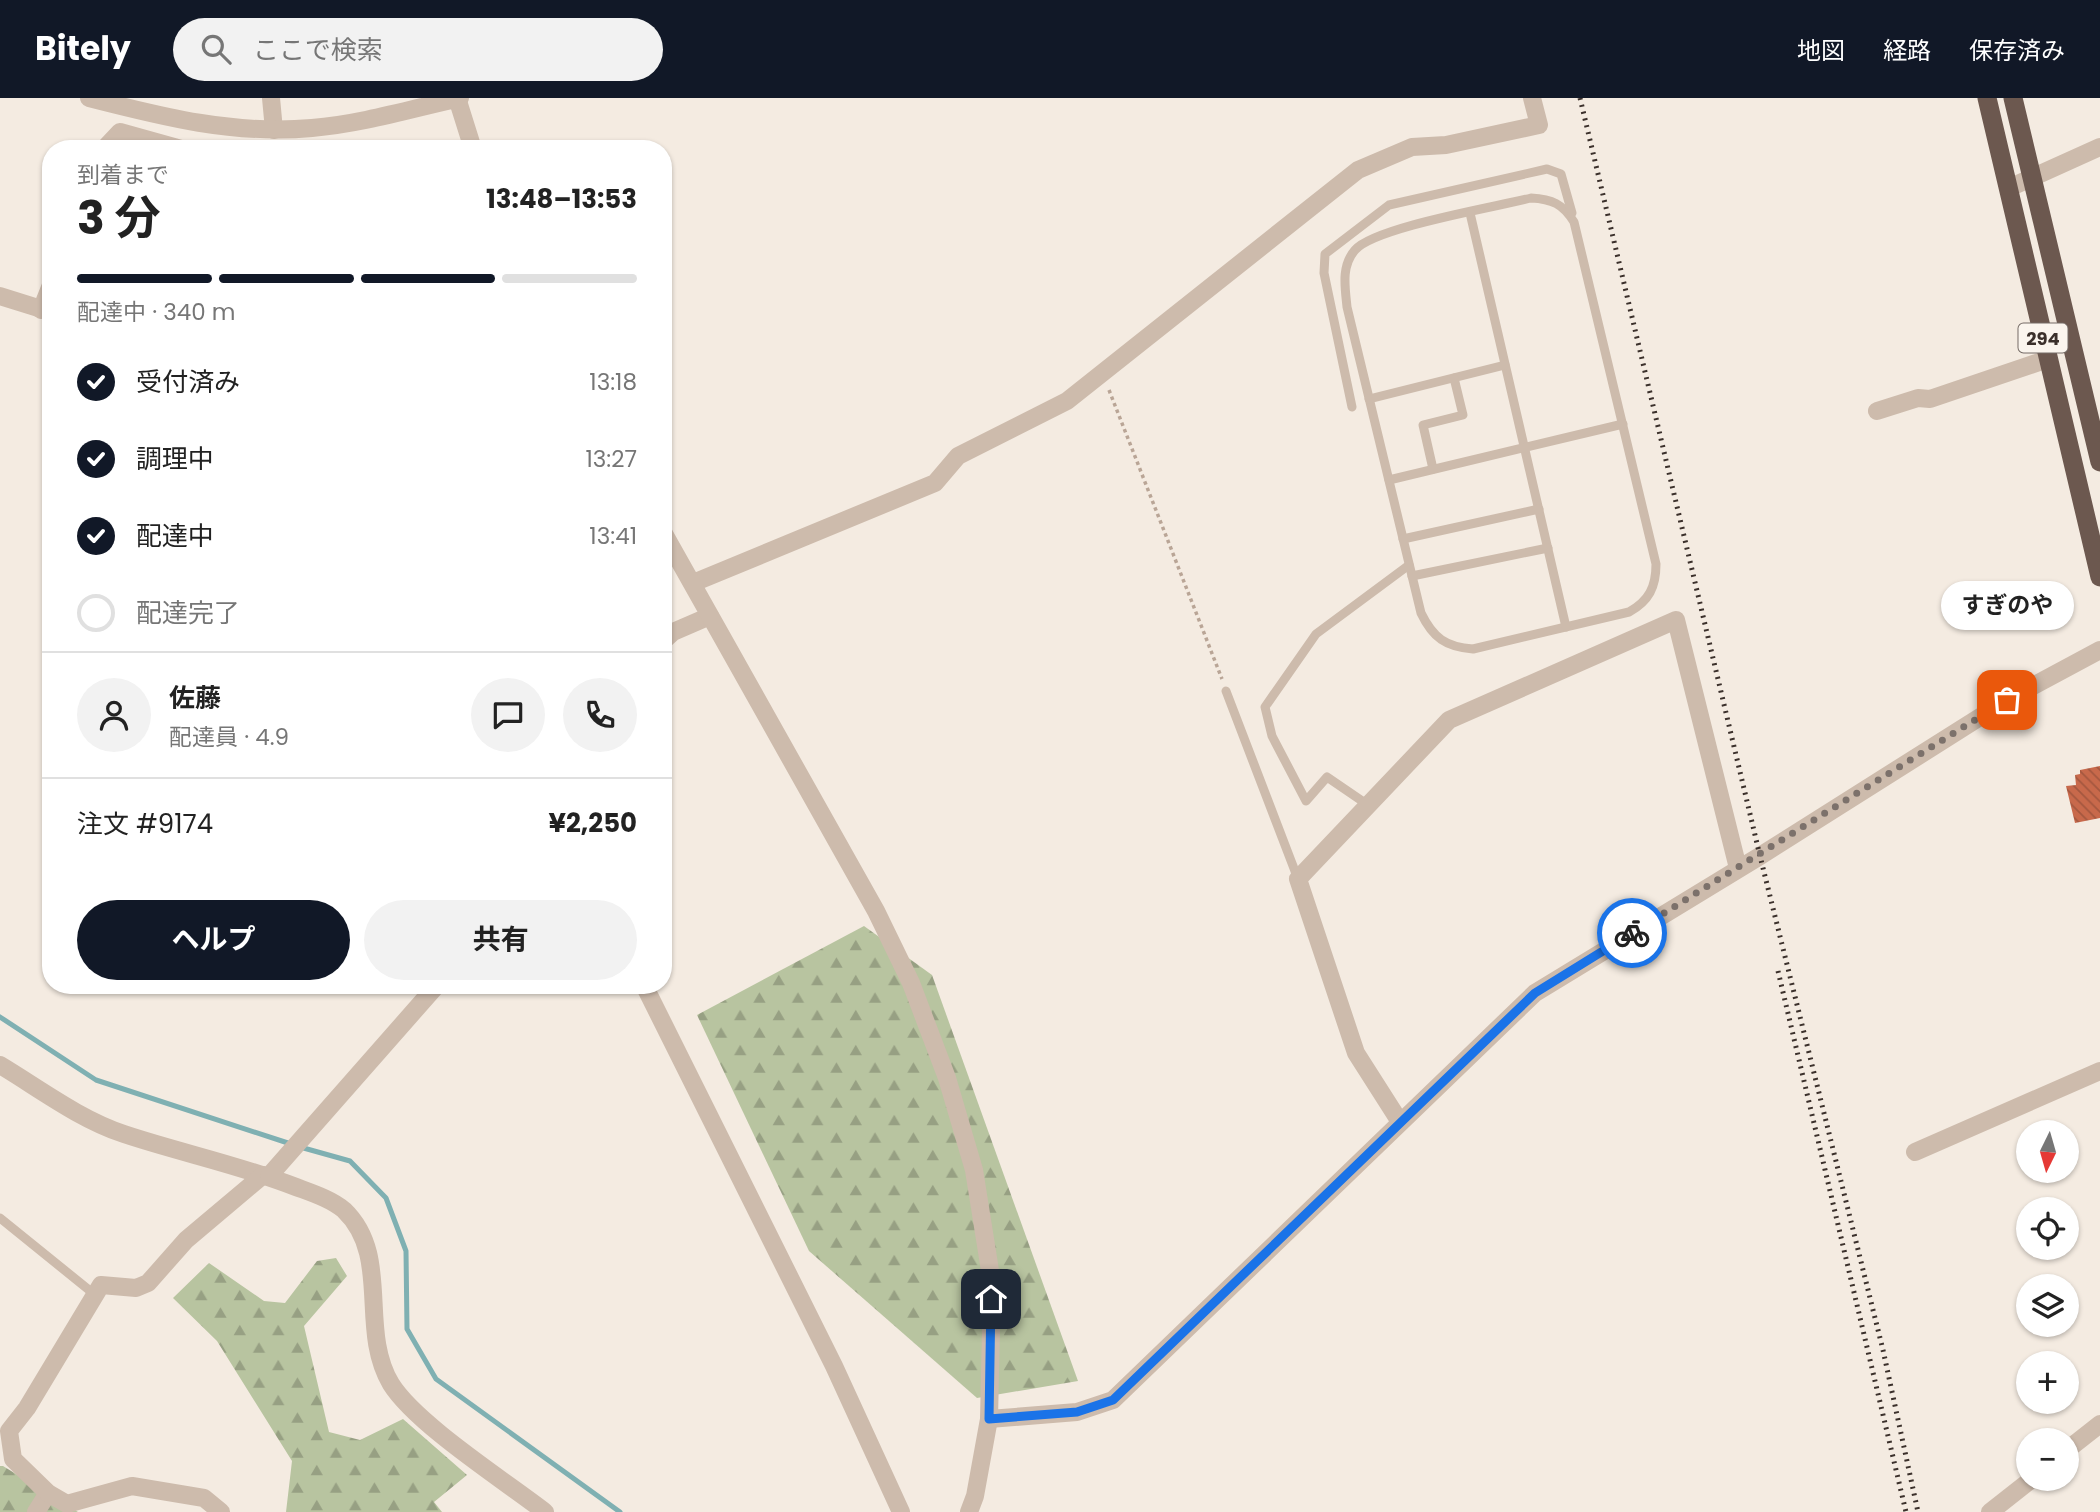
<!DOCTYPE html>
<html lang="ja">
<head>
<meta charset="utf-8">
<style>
  :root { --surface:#fff; --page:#f2f2f2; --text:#222; --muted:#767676; --line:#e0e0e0; --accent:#111827 }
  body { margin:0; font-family:Poppins,"Noto Sans JP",sans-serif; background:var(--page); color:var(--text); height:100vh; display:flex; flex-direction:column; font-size:26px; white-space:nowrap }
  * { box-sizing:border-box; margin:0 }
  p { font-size:23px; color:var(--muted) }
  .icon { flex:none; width:38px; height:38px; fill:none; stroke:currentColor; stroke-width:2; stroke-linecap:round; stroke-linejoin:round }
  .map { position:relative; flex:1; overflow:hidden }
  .sheet { position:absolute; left:42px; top:42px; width:630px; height:854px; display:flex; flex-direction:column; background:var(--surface); border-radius:28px; box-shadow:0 2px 5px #0004 }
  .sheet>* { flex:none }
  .needle { width:46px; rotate:185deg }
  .buttons { position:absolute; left:2016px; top:1022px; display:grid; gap:14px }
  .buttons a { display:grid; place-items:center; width:63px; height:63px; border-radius:50%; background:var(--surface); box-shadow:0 2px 5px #0004; font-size:35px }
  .pin { position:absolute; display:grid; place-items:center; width:60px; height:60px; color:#fff; margin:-30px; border-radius:14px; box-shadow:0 4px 10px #0006 }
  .courier { position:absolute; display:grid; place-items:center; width:70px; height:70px; margin:-35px; border:5px solid #1a73e8; border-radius:50%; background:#fff; color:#222; box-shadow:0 2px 9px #0007 }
  .bubble { position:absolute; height:49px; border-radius:24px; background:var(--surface); box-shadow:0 2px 5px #0004; font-size:23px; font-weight:700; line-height:49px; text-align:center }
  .head em { font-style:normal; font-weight:700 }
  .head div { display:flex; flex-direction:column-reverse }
  .head { display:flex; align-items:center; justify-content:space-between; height:119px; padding:0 35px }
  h1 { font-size:46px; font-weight:700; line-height:52px }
  .bar { display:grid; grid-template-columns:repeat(4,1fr); gap:10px 7px; align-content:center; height:84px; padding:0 35px }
  .bar i { height:9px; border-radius:5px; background:var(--line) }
  .bar .selected { background:var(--accent) }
  .bar p { grid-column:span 4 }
  .line { display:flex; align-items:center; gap:18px; padding:0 35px; border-top:2px solid var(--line) }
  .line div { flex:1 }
  .round { display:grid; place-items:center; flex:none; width:74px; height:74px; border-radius:37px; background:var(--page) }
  ol { padding:0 35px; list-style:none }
  li { display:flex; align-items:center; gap:21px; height:77px }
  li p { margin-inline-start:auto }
  li .icon { padding:7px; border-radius:50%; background:var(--accent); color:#fff; stroke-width:4 }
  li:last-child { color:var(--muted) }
  li i { width:38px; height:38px; border:4px solid var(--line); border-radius:50% }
  .button { display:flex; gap:14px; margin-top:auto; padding:14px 35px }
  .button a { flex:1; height:80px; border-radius:42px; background:var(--accent); color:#fff; font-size:28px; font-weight:700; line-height:80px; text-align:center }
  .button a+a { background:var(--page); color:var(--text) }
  header { display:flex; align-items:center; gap:42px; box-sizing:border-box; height:98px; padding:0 35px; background:var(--accent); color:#fff }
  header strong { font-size:33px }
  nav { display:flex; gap:38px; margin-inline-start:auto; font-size:24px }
  .search { width:490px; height:63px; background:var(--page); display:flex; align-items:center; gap:18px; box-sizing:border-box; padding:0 24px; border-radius:38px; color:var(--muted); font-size:26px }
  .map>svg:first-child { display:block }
  .forest { fill:url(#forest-firs) }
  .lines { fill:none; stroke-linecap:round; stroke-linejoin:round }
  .stream { stroke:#7fb0b2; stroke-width:5 }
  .building { fill:url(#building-back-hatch) }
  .path { stroke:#b9a596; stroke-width:3.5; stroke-dasharray:3.5 3.5; stroke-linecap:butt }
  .service { stroke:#cdbbac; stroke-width:9 }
  .minor { stroke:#cdbbac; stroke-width:18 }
  .tertiary { stroke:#cdbbac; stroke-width:18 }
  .trunk { stroke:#6c584f; stroke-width:19 }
  .rail { stroke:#3b302b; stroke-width:5; stroke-dasharray:2 5; stroke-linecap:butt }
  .done { stroke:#7c716b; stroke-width:7; stroke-dasharray:0 12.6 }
  .route { stroke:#1a73e8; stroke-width:9 }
  .labels { text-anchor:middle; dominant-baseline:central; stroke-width:5; stroke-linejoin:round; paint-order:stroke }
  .shield { fill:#fbf5ee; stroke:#756b66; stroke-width:2 }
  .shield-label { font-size:18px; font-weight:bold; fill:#3b302b }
</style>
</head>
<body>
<header>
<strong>Bitely</strong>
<div class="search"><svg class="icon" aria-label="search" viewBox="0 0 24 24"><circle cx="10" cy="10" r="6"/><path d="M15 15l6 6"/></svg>ここで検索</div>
<nav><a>地図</a><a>経路</a><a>保存済み</a></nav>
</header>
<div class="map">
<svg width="2100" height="1414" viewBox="0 0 2100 1414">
  <defs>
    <pattern id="forest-firs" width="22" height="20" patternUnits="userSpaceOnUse" patternTransform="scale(1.75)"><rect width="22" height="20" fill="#b8c4a0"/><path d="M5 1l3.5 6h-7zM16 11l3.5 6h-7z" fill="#97a083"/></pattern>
    <pattern id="building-back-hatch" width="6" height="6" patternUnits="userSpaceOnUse" patternTransform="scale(1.75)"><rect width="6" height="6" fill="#c8694b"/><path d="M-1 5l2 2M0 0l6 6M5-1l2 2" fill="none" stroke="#a4573f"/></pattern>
  </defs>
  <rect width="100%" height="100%" fill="#f4ebe1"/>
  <g class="forest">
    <polygon points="864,828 932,877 1078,1283 977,1300 809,1153 697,917"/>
    <polygon points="336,1160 347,1178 304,1228 329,1334 360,1342 403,1321 467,1377 434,1404 442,1414 286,1414 292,1363 217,1243 173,1200 209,1165 264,1203 285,1205 317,1163"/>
    <polygon points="0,1368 3,1368 78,1414 0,1414"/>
  </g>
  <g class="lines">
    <g class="stream">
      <polyline points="0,919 96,982 291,1046"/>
      <polyline points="300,1049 350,1063 386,1100 406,1153 407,1231 436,1281 620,1414"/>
    </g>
  </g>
  <polygon class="building" points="2100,668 2100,720 2075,725 2066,688 2076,687 2075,677 2080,676 2080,672"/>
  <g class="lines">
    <polyline class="path" points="1109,292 1222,581"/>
    <g class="service">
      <path d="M1531,100C1552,101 1563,106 1574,124L1656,466C1656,489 1649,503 1629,514L1473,551C1446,549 1433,540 1421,515L1347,209C1345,189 1341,168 1355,152C1375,129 1496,109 1531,100Z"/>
      <polyline points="1470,115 1566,529"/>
      <polyline points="1369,301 1505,267"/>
      <polyline points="1352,309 1324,175 1325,156 1389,107 1547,71 1561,76 1572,115"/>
      <polyline points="1433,371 1423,327 1463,317 1454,280"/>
      <polyline points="1389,382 1623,326"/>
      <polyline points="1403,441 1539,411"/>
      <polyline points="1412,478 1548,450"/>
      <polyline points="1226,593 1298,781"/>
      <polyline points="1368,707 1327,679 1306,703 1272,638 1265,609 1316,536 1409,467"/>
      <polyline points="0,1120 94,1196"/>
    </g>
    <g class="minor">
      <polyline points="271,0 274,32"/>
      <polyline points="104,51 120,34 181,51"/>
      <polyline points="2009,90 2100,49"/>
      <polyline points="41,212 51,187"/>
      <polyline points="1877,313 1918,300 1930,301 2048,261"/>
      <polyline points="693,485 935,385 958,358 1067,303 1358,72 1412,49 1446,47 1539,27 1532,0"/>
      <polyline points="663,543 673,534 710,518"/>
      <path d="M0,967C40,991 79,1021 124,1036C181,1055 240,1067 296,1089C312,1095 331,1101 344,1112C392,1158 358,1231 391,1286C416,1326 505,1383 545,1414"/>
      <polyline points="1400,1024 1356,955 1298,781 1449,622 1676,522 1738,770"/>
      <polyline points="1915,1054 2100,973"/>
      <polyline points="2067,1352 2100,1326"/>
      <polyline points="36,1414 48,1395"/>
      <polyline points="221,1414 204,1400 132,1388 67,1406 48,1395 13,1361 9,1333 27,1310 101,1187 136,1190 148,1185 186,1142 263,1077"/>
      <polyline points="1990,1414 2032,1381"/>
    </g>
    <g class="tertiary">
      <path d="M89,0C163,19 234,37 312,30C361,26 411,11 460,0"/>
      <polyline points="457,0 473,51"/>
      <polyline points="0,198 51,214"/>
      <polyline points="663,434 876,813 911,885 947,980 974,1072 992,1185 989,1321 975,1398 969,1414"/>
      <polyline points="644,887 834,1268 901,1414"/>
      <polyline points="269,1078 437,887"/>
      <polyline points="989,1321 1077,1314 1113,1302 1535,895 1760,758 2007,602 2100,552"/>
    </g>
    <g class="trunk">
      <polyline points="1987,0 2100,479"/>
      <polyline points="2013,0 2100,364"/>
    </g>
    <g class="rail">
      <polyline points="1580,0 1760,758 1883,1252 1918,1414"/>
      <polyline points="1778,873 1906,1414"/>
    </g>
  </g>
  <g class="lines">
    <polyline class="done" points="1632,835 2007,602"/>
    <polyline class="route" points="991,1201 989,1321 1077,1314 1113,1302 1535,895 1632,835"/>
  </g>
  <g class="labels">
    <rect class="shield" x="2018.5" y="225.5" width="49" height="29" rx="5"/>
    <g class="shield-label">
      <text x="2043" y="240">294</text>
    </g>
  </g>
</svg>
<div class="buttons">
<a><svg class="needle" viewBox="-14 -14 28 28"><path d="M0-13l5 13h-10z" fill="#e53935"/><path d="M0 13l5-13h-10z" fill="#767676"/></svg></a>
<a><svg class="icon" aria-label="locate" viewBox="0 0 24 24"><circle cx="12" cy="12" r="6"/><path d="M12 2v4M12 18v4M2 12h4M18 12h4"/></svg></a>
<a><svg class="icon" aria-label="layers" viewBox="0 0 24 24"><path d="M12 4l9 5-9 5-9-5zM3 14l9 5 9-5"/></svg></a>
<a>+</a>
<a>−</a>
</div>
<div class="pin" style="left:2007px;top:602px;background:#ea580c"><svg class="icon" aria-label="bag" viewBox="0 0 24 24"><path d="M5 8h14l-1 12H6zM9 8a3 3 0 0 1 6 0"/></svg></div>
<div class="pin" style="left:991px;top:1201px;background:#1f2937"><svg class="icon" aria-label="home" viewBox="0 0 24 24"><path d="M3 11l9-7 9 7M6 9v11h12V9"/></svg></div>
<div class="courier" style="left:1632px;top:835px"><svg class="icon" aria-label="bike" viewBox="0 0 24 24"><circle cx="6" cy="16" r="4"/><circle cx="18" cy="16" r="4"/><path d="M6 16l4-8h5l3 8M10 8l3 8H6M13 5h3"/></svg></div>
<div class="bubble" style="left:1941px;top:483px;width:133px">すぎのや</div>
<section class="sheet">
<div class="head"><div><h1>3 分</h1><p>到着まで</p></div><em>13:48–13:53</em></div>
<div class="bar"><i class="selected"></i><i class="selected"></i><i class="selected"></i><i></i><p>配達中 · 340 m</p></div>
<ol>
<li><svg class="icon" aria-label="check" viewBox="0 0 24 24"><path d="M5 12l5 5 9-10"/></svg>受付済み<p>13:18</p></li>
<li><svg class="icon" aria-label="check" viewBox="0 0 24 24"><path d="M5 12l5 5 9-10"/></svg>調理中<p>13:27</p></li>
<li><svg class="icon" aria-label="check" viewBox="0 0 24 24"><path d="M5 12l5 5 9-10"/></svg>配達中<p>13:41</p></li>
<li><i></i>配達完了</li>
</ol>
<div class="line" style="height:126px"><a class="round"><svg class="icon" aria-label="person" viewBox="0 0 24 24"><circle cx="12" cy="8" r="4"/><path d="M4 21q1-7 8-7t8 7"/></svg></a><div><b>佐藤</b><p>配達員 · 4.9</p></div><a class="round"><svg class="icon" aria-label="chat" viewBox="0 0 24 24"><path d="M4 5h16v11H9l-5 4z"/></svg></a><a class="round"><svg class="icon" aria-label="phone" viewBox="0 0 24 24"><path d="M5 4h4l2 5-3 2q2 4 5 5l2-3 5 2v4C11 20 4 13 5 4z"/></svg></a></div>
<div class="line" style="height:91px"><div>注文 #9174</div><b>¥2,250</b></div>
<div class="button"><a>ヘルプ</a><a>共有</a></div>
</section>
</div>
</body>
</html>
